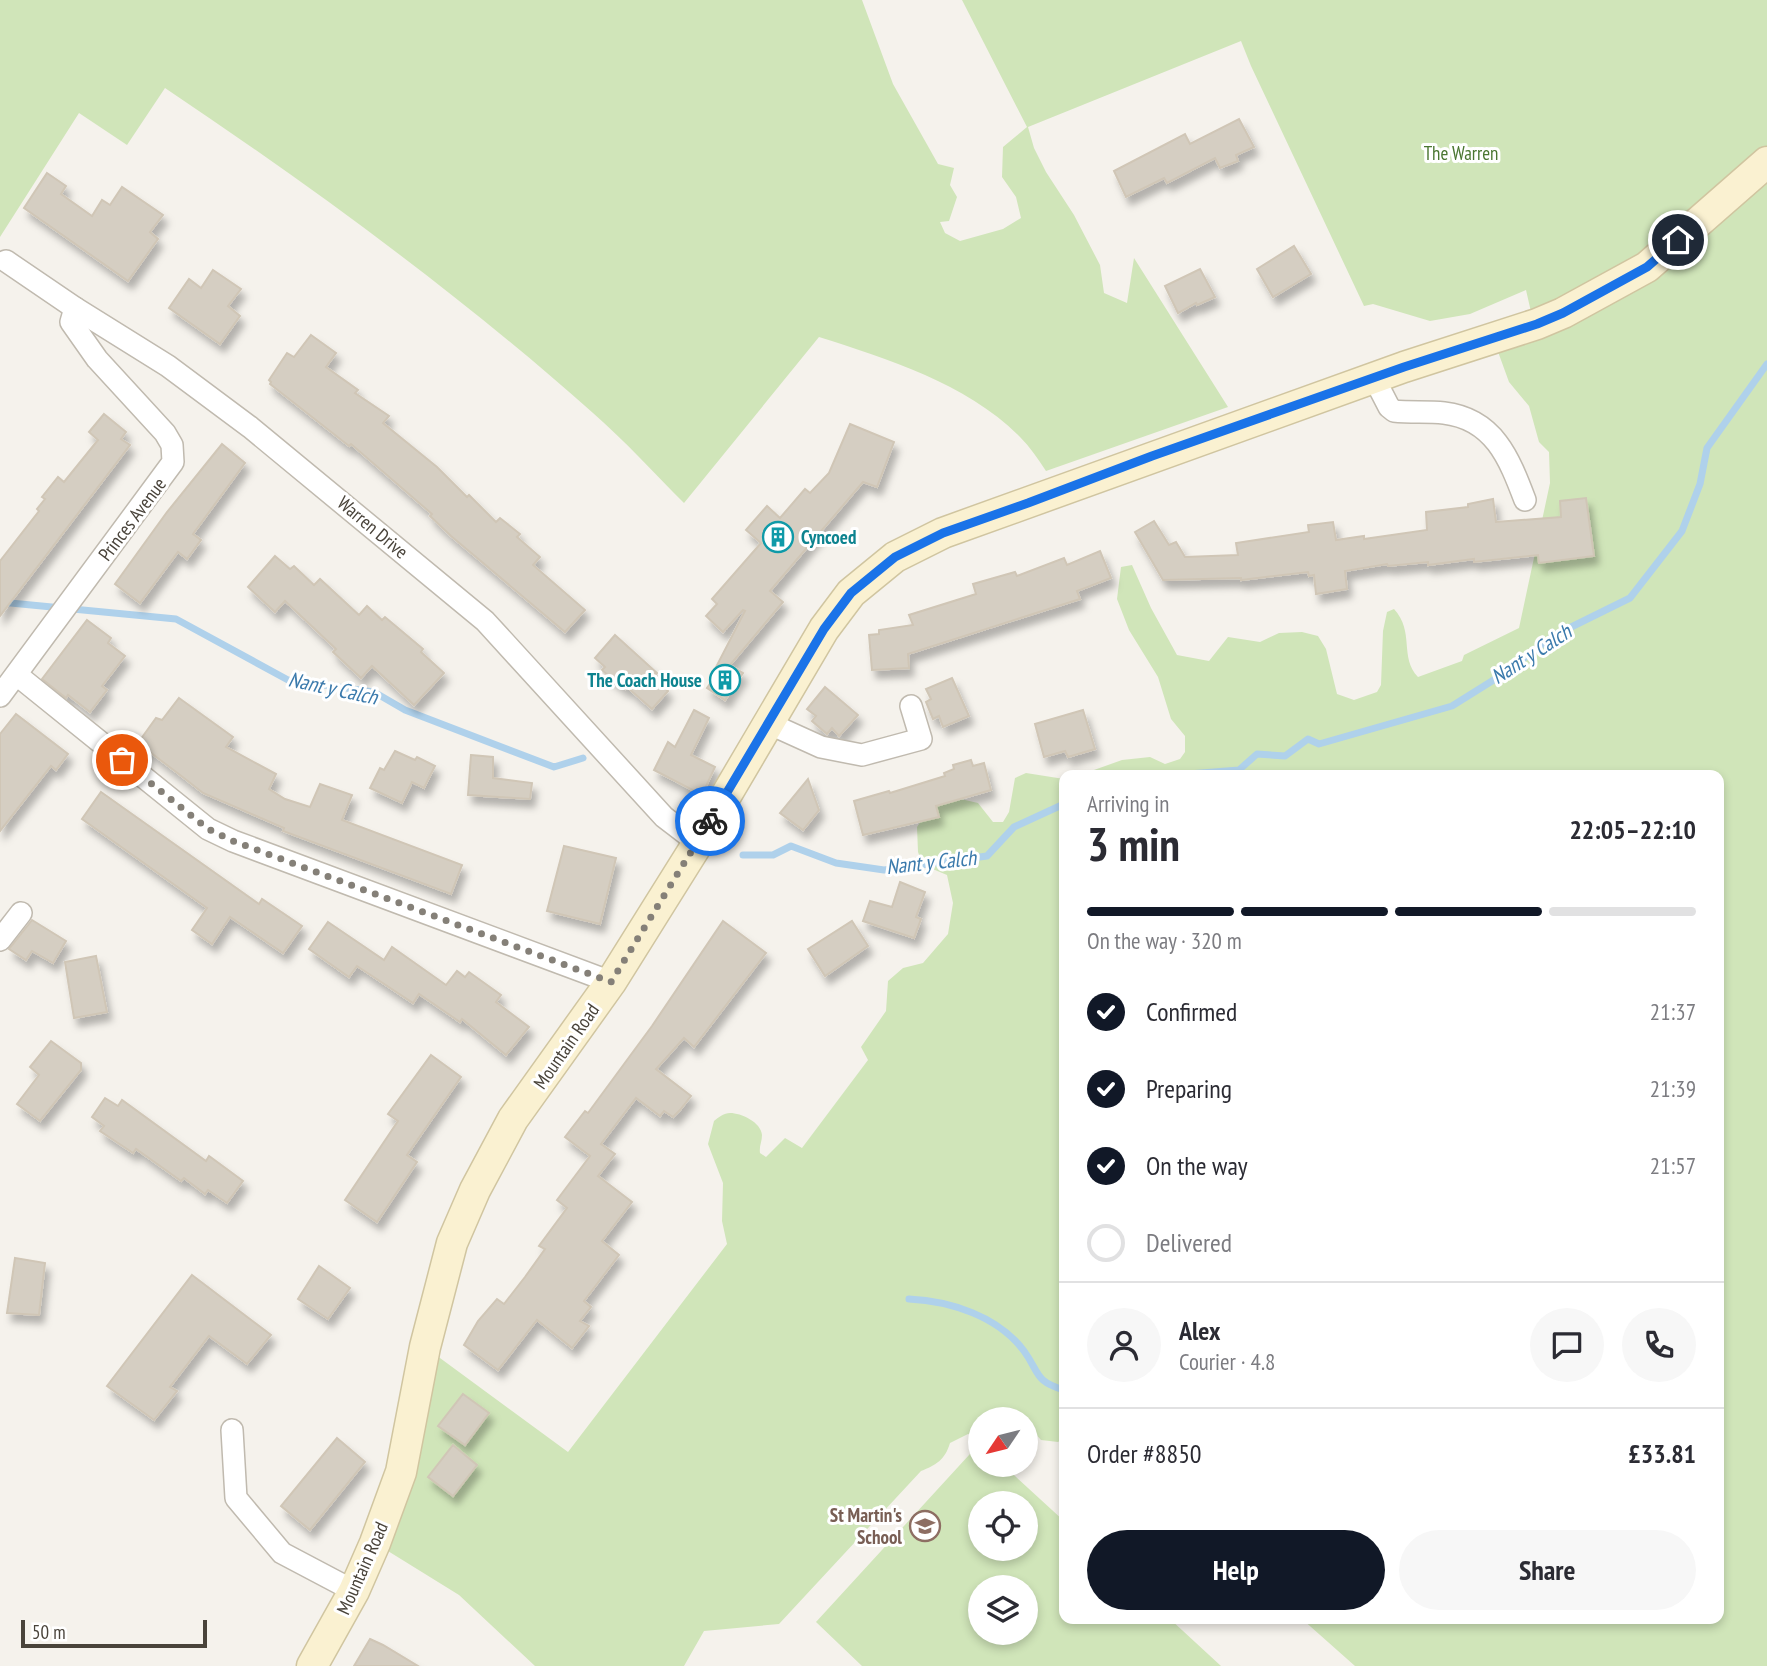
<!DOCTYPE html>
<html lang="en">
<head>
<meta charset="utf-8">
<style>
  :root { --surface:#fff; --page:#f7f7f7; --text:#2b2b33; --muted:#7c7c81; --line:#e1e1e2; --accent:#111827 }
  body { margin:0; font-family:"PT Sans Narrow",sans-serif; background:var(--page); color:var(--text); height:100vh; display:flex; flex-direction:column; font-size:26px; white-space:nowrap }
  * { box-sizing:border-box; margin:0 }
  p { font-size:23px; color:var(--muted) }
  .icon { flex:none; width:38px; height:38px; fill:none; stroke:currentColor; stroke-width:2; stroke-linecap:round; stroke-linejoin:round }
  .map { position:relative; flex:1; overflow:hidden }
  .panel { position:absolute; left:1059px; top:770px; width:665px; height:854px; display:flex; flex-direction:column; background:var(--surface); border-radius:14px; box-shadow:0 4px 10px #0003 }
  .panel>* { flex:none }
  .needle { width:46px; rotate:235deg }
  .controls { position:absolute; left:968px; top:1407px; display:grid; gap:14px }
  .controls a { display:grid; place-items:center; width:70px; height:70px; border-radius:50%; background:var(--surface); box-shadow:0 4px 10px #0003; font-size:35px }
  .scale { position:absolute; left:21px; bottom:18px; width:186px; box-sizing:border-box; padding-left:7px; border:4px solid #49433a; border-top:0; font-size:19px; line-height:24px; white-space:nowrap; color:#49433a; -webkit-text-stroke:5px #fff; paint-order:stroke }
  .pin { position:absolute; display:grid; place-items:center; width:60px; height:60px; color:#fff; margin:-30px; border:4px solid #fff; border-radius:50%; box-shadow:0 2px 7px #0007 }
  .courier { position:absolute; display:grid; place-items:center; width:70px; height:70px; margin:-35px; border:5px solid #1a73e8; border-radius:50%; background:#fff; color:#222; box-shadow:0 2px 9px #0007 }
  .overview em { font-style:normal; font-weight:700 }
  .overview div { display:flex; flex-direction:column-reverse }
  .overview { display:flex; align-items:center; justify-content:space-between; height:119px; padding:0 28px }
  h1 { font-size:46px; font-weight:700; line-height:52px }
  .bar { display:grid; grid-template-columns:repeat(4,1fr); gap:10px 7px; align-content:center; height:84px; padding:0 28px }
  .bar i { height:9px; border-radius:5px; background:var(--line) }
  .bar .on { background:var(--accent) }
  .bar p { grid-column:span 4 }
  .line { display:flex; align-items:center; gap:18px; padding:0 28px; border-top:2px solid var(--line) }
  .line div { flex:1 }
  .round { display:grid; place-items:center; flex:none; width:74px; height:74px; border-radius:37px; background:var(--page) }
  ol { padding:0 28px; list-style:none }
  li { display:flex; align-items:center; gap:21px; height:77px }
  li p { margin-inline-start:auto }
  li .icon { padding:7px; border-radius:50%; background:var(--accent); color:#fff; stroke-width:4 }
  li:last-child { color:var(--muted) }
  li i { width:38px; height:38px; border:4px solid var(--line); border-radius:50% }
  .primary-button { display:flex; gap:14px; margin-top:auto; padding:14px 28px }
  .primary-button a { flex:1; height:80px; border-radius:42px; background:var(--accent); color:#fff; font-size:28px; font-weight:700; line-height:80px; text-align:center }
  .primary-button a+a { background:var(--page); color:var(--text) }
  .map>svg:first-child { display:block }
  .green { fill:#d0e5b9; fill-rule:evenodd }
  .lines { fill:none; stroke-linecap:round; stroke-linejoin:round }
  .stream { stroke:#afd1eb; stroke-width:7 }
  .building { fill:#d5cec2; stroke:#d0c6b6; stroke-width:2; filter:url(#shadow) }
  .minor-casing { stroke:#c0baaf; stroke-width:24 }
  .secondary-casing { stroke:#d0c5a0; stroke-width:33 }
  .minor { stroke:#fff; stroke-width:21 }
  .secondary { stroke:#faf1d1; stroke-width:30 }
  .done { stroke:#858078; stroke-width:7; stroke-dasharray:0 12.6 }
  .route { stroke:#1a73e8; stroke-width:9 }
  .labels { text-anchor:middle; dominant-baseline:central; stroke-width:6; stroke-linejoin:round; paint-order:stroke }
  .park-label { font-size:19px; fill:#4a7631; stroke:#fff }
  .street-label { font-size:19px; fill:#49433a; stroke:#fff }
  .culture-label { font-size:19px; font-weight:bold; fill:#0d838f; stroke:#fff; text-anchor:start }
  .education-label { font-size:19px; font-weight:bold; fill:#785e54; stroke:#fff; text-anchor:end }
  .water-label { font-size:21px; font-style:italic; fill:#3b7aac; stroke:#fff }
</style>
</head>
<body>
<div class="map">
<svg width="1767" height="1666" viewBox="0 0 1767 1666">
  <defs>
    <filter id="shadow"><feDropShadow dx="4.5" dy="8" stdDeviation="3.5" flood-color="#0004"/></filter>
  </defs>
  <rect width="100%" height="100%" fill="#f5f2ec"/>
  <g class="green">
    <path d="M0,0H862L893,84L938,164L954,168L950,185L957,197L949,221L940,222L945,233L960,241L1003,229L1021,218L1016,197L1002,177L1003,147L1027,127L962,0H1767V1666H1355L1302,1619H1718V775H1080L1122,760L1150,757L1165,764L1180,759L1185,752V736L1171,719L1158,677L1129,630L1117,599L1121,567L1132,565L1151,608L1177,655L1209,661L1228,637L1260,642L1279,633L1302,632L1318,636L1326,649L1337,694L1354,700L1377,692L1381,685L1383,631L1387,612L1394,609C1415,632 1399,657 1418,677L1462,661L1464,655L1519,628L1550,483L1549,452L1539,442L1529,406L1509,382L1493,338L1534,325L1526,290L1470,314L1430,321L1373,304L1364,306L1251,66L1241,41L1028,127L1034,148L1046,172L1074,215L1100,265L1104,293L1127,303L1134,258L1228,407L1046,471C1038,459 1030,447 1020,437C968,384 888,359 819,337L684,503C654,473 625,441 593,413C459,294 314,188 165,88L127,145L79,113L0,237Z"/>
    <path d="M1026,773L1064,779V1438L1058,1442L1041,1440L1029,1427H1026V1419H980V1437L968,1434L950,1443C945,1460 936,1465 921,1471L779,1624L704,1631L684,1666H535L459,1595L375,1543L425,1347L568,1452L727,1244L722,1221L723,1183L708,1144L714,1121C719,1117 724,1113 730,1113C741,1113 761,1122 762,1135C762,1142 759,1146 760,1153L766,1157L785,1138L802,1148L868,1060L861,1047L886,1011L888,981L903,968L923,963L948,934L953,903L947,875L923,865L918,852L917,827L931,806L952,797L978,803L993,822H1003L1009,812L1015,778Z"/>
    <path d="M980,1443V1465H1003L1064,1521V1619H1170L1221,1666H862L816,1622ZM980,1503H1026V1549H980ZM980,1587H1026V1633H980Z"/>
  </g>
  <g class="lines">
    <g class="stream">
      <polyline points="0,602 176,619 288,680 374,692 405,710 554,767 583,758"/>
      <polyline points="1176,775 1239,770 1257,754 1285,756 1308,739 1319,744 1452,706 1500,676 1555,635 1630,598 1682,531 1700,484 1707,448 1767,364"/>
      <polyline points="743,855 773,855 791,846 836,863 884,870 987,856 1014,827 1064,804"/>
      <path d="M909,1299C950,1301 998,1316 1024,1351C1040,1373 1034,1381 1064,1390"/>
    </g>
  </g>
  <g class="building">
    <polygon points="1239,119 1254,147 1236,155 1238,161 1220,168 1215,158 1167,183 1164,178 1126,197 1114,171 1185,134 1190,144"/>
    <polygon points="47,173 66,186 61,194 92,216 102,200 110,205 122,187 163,215 150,232 158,239 128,281 24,208"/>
    <polygon points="1294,246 1311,274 1273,297 1257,269"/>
    <polygon points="1200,269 1215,297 1197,305 1196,303 1178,313 1165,286"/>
    <polygon points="213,270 241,289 228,306 240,316 220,344 169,308 189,279 201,288"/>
    <polygon points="311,335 336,353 326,367 358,390 355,393 389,416 383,423 437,467 467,497 469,495 496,522 500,518 520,534 517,537 540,557 533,565 585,610 565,632 451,536 430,516 432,514 351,444 349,446 270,384 271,382 269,380 287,353 294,357"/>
    <polygon points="104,414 126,432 121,439 130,445 0,616 0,561 39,511 37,509 45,499 42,497 58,477 64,482 98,440 89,432"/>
    <polygon points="850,424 894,442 877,487 863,482 770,591 783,602 730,665 743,673 725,700 707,688 717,674 714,671 745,611 743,610 723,632 706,616 717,604 712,599 761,543 746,530 767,506 780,518 805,489 810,493 829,473"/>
    <polygon points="222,444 245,463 193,534 201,540 187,559 178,552 140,603 115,584 167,512"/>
    <polygon points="1586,498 1594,556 1539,563 1538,555 1474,562 1474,559 1428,565 1428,562 1388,566 1387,564 1345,571 1347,589 1316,594 1314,575 1309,576 1308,572 1241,580 1241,578 1163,580 1135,532 1154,521 1169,545 1176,542 1185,557 1238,555 1236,543 1309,532 1308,525 1333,522 1336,540 1364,536 1364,539 1427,530 1426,512 1468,507 1468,504 1493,499 1496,522 1561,517 1560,501"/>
    <polygon points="1100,551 1111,578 1077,591 1080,599 908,654 909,668 872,670 869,635 879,634 879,630 913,625 909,615 976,594 973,584 1015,572 1017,576 1064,558 1067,565"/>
    <polygon points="275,556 290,569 294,566 314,585 320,579 359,615 367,606 382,620 385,617 423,649 421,652 444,673 414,705 372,666 361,678 333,652 336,649 285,601 275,612 248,587"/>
    <polygon points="87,620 111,638 108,643 125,656 102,686 107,690 90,712 68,695 66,698 42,679"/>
    <polygon points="615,635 657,673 653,677 668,691 652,709 627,687 625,689 613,680 602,670 605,667 595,658"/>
    <polygon points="952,678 969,716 943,727 939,716 933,719 926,702 931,699 926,689"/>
    <polygon points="825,687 858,715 839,736 832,728 827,734 812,721 816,716 807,709"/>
    <polygon points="179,698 233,737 226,747 276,774 269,789 285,799 310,807 320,784 352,795 342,820 462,865 451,894 283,831 284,828 203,793 184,778 138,743 156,718 162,720"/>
    <polygon points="694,710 709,718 691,755 715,767 702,795 654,770 668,742 675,747"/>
    <polygon points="1083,710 1095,749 1068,757 1065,751 1044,757 1035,724"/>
    <polygon points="16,714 68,754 56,770 51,766 0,831 0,734"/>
    <polygon points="395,751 415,760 417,757 435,766 424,788 412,782 402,803 370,788 380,768 384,770"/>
    <polygon points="471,755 493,757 493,778 532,783 530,799 468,795"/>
    <polygon points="971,760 973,766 984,763 991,790 936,806 939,817 863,835 854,801 889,791 890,793 945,776 944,773 954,769 953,765"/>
    <polygon points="808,779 819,810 803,830 780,813"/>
    <polygon points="101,792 259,904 262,899 302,926 283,953 230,917 212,944 192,930 207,908 82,819"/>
    <polygon points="564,846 616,858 600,924 547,911"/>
    <polygon points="900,882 925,892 916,917 921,919 914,938 863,921 870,901 892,907"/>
    <polygon points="32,920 66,941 53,963 32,951 26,960 9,949"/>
    <polygon points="723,921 766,953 694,1047 684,1038 656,1069 691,1096 680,1110 673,1117 664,1111 660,1116 636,1098 601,1144 615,1154 598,1176 632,1202 602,1241 619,1255 584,1301 591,1307 580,1321 589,1326 572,1348 537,1320 498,1370 464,1345 478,1321 497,1299 504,1304 525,1277 545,1249 539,1246 567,1208 557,1200 590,1156 565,1137 585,1111 588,1113 652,1026"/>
    <polygon points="852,921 868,946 825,976 808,949"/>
    <polygon points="328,922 384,960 392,947 446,985 457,971 465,977 469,972 501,995 496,1002 529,1027 506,1055 462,1019 460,1022 419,994 413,1003 357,966 349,977 309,949"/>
    <polygon points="96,956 107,1012 74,1018 65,962"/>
    <polygon points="51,1041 81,1063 81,1070 40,1121 17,1104 39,1075 30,1067"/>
    <polygon points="431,1055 461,1077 407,1155 417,1162 377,1222 345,1200 398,1121 388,1114"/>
    <polygon points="105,1098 118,1106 122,1100 206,1161 209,1156 243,1181 227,1203 208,1190 205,1194 184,1178 181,1181 136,1149 133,1153 100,1131 104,1126 92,1117"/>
    <polygon points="15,1258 45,1263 39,1315 7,1313"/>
    <polygon points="319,1266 350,1288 328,1319 298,1299"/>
    <polygon points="192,1275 271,1335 247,1364 209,1336 170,1387 177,1391 154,1420 107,1386"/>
    <polygon points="463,1394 489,1413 465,1445 438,1426"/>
    <polygon points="337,1438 365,1462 310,1530 281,1506"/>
    <polygon points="453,1445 477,1465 453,1496 428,1477"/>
    <polygon points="370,1639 383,1645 418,1666 354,1666"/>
  </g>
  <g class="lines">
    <g class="minor-casing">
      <g id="minor">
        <polyline points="6,261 75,308 168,366 250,427 485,621 664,817 698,843"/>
        <path d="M1374,378L1389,407L1394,411C1411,413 1427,411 1444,413C1494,419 1509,458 1525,500"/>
        <polyline points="17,675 208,829 233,841 611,982"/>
        <polyline points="0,696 173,462 172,445 165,433 97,359 71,322 75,308"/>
        <polyline points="768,723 821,747 862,755 921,739 911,706"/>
        <polyline points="0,940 21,913"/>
        <polyline points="232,1430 236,1498 282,1553 354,1591"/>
      </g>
    </g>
    <g class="secondary-casing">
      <polyline id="secondary" points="312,1666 354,1591 375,1543 401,1472 425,1347 452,1243 475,1190 513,1119 611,982 698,843 824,629 851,593 895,557 943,533 1404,367 1537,324 1563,313 1647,267 1767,162"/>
    </g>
    <use href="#minor" class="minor"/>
    <use href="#secondary" class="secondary"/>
  </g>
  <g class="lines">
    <polyline class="done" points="122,760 208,829 233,841 611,982 710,821"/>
    <polyline class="route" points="710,821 824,629 851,593 895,557 943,533 1028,503 1152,456 1404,367 1537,324 1563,313 1647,267 1678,240"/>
  </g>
  <defs>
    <g id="building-ring" transform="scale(1.575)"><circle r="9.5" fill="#fff" stroke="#0f9aa8" stroke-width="1.5"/><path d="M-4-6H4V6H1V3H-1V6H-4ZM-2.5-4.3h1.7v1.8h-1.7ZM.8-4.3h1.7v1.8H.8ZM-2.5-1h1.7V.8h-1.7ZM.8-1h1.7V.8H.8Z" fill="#0f9aa8"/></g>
    <g id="school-ring" transform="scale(1.575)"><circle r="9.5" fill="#fff" stroke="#8d6e63" stroke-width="1.5"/><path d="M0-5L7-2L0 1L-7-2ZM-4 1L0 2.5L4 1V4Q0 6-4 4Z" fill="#8d6e63"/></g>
  </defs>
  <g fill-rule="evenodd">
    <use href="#building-ring" x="778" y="537"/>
    <use href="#building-ring" x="725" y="680"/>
    <use href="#school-ring" x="925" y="1526"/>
  </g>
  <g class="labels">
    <g class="park-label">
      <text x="1461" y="153">The Warren</text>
    </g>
    <g class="street-label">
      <text transform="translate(132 519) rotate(-53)">Princes Avenue</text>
      <text transform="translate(373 527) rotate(40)">Warren Drive</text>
      <text transform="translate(566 1046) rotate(-55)">Mountain Road</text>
      <text transform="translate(362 1568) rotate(-66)">Mountain Road</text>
    </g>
    <g class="culture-label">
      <text x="801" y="537">Cyncoed</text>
      <text x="702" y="680" text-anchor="end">The Coach House</text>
    </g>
    <g class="education-label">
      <text x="902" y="1515">St Martin's<tspan x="902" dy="22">School</tspan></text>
    </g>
    <g class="water-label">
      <text transform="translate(1531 654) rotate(-33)">Nant y Calch</text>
      <text transform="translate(333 688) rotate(12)">Nant y Calch</text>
      <text transform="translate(931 862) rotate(-6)">Nant y Calch</text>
    </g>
  </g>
</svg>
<div class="controls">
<a><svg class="needle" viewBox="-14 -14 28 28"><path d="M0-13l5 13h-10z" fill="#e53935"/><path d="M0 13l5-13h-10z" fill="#7c7c81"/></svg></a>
<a><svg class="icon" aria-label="locate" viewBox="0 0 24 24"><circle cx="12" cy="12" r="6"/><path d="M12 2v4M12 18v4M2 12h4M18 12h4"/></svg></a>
<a><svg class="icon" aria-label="layers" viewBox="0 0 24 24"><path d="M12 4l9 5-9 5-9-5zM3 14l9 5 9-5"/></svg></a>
</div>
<div class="scale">50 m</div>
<div class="pin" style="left:122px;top:760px;background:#ea580c"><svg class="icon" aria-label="bag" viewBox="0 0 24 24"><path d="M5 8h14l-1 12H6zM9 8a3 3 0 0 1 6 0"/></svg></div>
<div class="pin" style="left:1678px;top:240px;background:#1f2937"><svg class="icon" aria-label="home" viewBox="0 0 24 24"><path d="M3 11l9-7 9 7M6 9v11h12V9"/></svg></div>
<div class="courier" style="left:710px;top:821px"><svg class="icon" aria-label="bike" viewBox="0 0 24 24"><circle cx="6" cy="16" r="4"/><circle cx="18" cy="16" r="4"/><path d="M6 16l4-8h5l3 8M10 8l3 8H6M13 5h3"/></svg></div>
<section class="panel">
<div class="overview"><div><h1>3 min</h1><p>Arriving in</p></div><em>22:05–22:10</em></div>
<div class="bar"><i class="on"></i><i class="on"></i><i class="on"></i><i></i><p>On the way · 320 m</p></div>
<ol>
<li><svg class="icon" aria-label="check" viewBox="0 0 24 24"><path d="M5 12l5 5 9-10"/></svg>Confirmed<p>21:37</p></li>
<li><svg class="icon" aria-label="check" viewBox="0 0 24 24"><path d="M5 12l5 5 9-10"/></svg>Preparing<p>21:39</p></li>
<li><svg class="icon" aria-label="check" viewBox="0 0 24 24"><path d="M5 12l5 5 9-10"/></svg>On the way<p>21:57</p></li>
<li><i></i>Delivered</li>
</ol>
<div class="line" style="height:126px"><a class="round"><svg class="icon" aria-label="person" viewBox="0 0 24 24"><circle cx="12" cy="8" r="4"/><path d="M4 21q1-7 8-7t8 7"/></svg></a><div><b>Alex</b><p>Courier · 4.8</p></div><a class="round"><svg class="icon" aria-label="chat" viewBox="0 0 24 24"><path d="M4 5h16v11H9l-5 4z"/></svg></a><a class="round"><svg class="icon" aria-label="phone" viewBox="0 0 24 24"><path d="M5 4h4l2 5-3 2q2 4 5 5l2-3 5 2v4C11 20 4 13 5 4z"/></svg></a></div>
<div class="line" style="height:91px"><div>Order #8850</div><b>£33.81</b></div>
<div class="primary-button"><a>Help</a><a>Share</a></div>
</section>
</div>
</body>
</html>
